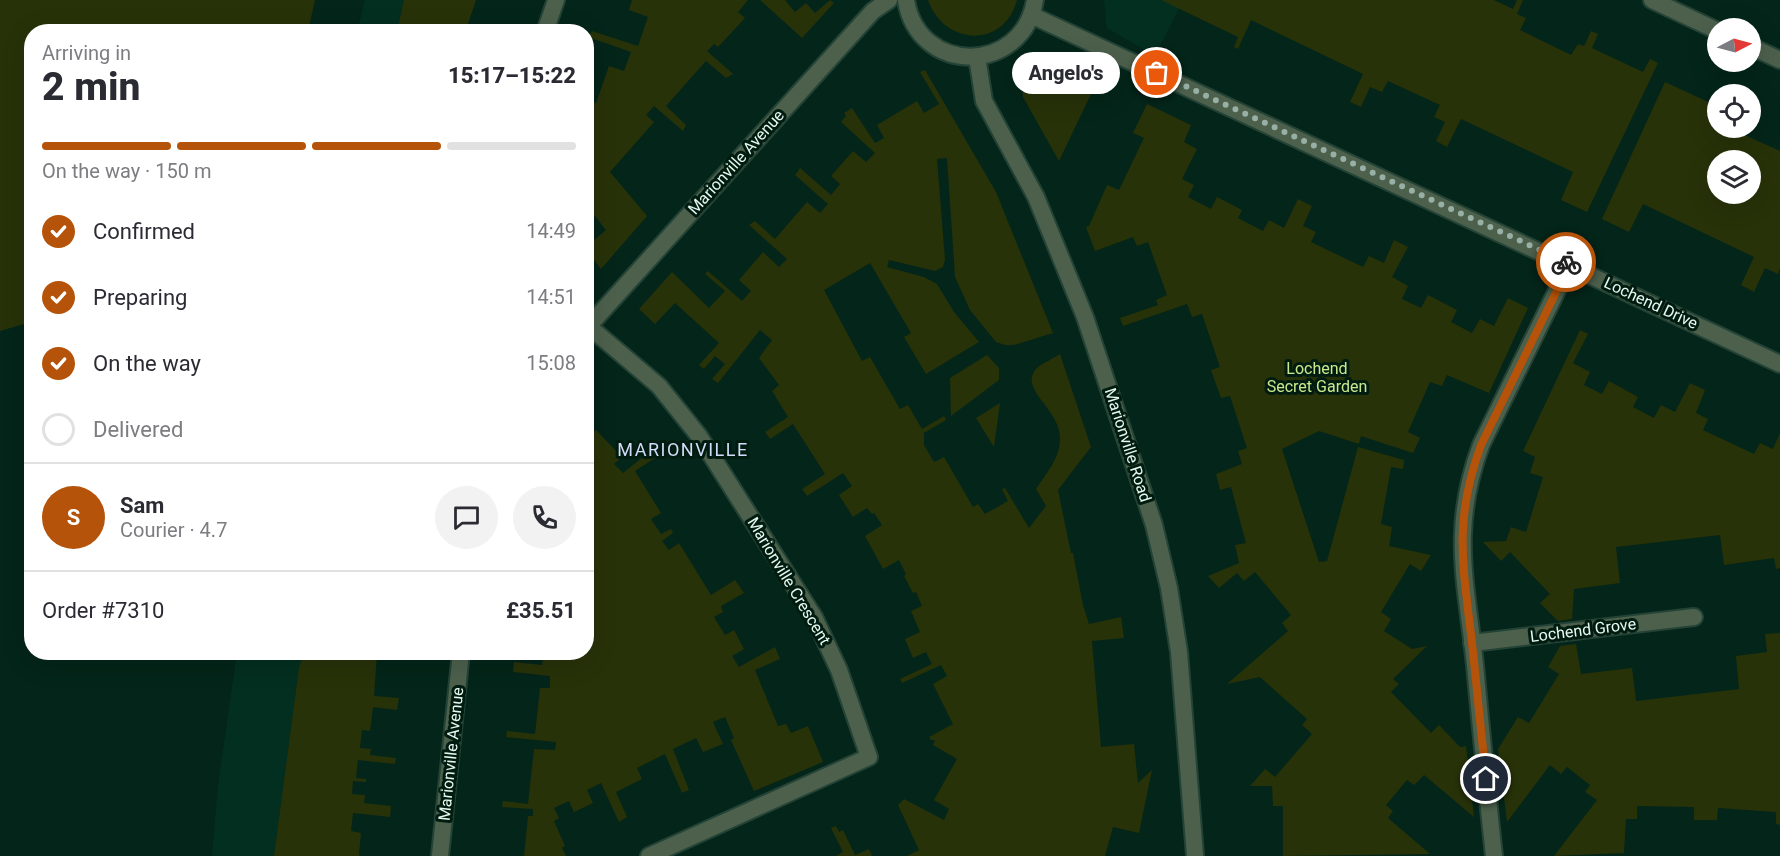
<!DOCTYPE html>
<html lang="en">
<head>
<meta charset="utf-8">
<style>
  :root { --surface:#fff; --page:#f2f2f3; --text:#2b2b33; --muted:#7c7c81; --line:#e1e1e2; --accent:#b45309 }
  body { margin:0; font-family:Roboto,sans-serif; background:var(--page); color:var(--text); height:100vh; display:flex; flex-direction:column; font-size:22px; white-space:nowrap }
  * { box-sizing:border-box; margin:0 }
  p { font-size:20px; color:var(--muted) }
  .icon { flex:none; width:33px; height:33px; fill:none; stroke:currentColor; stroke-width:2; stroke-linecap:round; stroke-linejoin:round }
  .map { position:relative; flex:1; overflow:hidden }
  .side { position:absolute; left:24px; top:24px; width:570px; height:636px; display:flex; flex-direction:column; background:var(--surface); border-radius:24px; box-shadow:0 6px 24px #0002 }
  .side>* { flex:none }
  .needle { width:39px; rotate:84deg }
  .buttons { position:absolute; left:1707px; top:18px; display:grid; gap:12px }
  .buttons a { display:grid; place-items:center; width:54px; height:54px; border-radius:50%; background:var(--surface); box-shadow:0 6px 24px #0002; font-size:30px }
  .pin { position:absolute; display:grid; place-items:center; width:51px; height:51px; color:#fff; margin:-26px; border:3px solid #fff; border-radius:50%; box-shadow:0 2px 6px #0007 }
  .courier { position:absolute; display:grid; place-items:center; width:60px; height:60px; margin:-30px; border:4px solid #b45309; border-radius:50%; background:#fff; color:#222; box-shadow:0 2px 8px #0007 }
  .bubble { position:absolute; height:42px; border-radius:21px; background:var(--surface); box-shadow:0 6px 24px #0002; font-size:20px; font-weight:800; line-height:42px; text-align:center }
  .headline em { font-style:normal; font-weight:800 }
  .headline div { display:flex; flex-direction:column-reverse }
  .headline { display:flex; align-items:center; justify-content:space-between; height:102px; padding:0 18px }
  h1 { font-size:39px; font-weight:800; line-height:45px }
  .bar { display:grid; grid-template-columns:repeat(4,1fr); gap:9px 6px; align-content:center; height:72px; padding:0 18px }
  .bar i { height:8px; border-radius:4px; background:var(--line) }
  .bar .on { background:var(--accent) }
  .bar p { grid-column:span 4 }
  .line { display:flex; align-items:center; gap:15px; padding:0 18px; border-top:2px solid var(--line) }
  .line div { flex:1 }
  .round { display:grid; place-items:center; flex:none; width:63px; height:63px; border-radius:32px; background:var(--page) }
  ol { padding:0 18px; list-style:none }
  li { display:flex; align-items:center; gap:18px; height:66px }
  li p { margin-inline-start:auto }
  li .icon { padding:6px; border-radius:50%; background:var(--accent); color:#fff; stroke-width:4 }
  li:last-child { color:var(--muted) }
  li i { width:33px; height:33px; border:3px solid var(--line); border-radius:50% }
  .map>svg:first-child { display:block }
  .built { fill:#032f20 }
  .green { fill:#273209; fill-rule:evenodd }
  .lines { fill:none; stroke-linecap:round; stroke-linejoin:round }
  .minor-casing { stroke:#244337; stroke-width:20 }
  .tertiary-casing { stroke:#244337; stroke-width:20 }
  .minor { stroke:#4c604c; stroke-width:16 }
  .tertiary { stroke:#4c604c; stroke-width:16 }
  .done { stroke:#98afa5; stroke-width:6; stroke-dasharray:0 10.8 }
  .route { stroke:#b45309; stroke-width:8 }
  .labels { text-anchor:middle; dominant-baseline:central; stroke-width:6; stroke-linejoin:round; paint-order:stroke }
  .street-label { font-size:16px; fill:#e7f9f0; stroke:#001c10 }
  .park-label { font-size:16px; fill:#cbe78c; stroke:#001c10 }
  .neighbourhood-label { font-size:18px; letter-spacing:1.5px; fill:#d2dbf7; stroke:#001c10 }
</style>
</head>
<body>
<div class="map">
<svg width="1780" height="856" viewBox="0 0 1780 856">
  <rect width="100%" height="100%" fill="#042519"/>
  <g class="built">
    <polygon points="365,0 404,0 397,31 357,32"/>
    <polygon points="1104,0 1183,0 1155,56 1107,28"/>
    <polygon points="237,653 304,653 299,667 274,856 212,856 218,786"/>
  </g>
  <g class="green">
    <polygon points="0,0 315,0 308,31 32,32 31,322 0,331"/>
    <polygon points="404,0 476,0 466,30 470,31 397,31"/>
    <polygon points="632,0 748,0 738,12 745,18 718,47 714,44 707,51 733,74 726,78 706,61 666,106 686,125 683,131 654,106 646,115 654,122 610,172 647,216 601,269 587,251 587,246 606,230 587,206 587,100 596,103 609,66 624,71 631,52 588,37 592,31 638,46 648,17 629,10"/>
    <polygon points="760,0 785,0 795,12 806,3 815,13 830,0 834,3 802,38"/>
    <path d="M928,0H1017C1004,49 944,46 928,0Z"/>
    <polygon points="1161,0 1494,0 1513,9 1517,0 1523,0 1517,14 1526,18 1520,30 1571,55 1578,44 1584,46 1591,31 1598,34 1592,48 1643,72 1650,59 1658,63 1587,212 1561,200 1573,172 1461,119 1447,147 1436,141 1445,122 1434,117 1440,105 1388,81 1382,92 1370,87 1361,107 1350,102 1363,74 1251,20 1238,49 1234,47 1238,37"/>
    <path d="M1052,52L1100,75L1059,161L1023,97C1020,79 1036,66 1047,53Z"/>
    <path d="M925,70L996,192L1053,333L1014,345H1005L996,342L970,310L955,277L947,158L937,159L945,260L943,267L935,271L889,260L887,267L924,277L937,284L954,312L979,342L926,374L904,337L911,333L870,263L824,290L862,361L870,357L900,409L908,405L922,429L944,416L946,420L924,433V445L934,462L944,457L973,507L978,504L985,514L1008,501L1002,489L1005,488L1029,528L1046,506L1036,489C1046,474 1060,458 1060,439C1061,409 1018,390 1036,369C1042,363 1053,359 1060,354L1091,447L1058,490L1071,553H1073L1083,605L1089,624L1121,617L1124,638L1092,641L1101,747L1134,744L1138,783L1152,770L1139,833L1113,827L1105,856H907L919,850L898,805L904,799L944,820L949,809L934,800L957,759L933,745L935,740H931L929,737L953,724L933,684L947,676L941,665L902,683L900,679L932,664L926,652L913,658L905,639L920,632L911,611L922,606L916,592L913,593L904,576L906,574L899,560L883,569L865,536L882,525L874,513L872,514L867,508L853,517L839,495L852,486L843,473L807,496L802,489L825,474L793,424L770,439L765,432L788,417L772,391L779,385L759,358L772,340L760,330L718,383L712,379L725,364L715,356L704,369L699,365L719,343L675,303L655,324L639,309L672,272L709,308L725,291L705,274L708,271L742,301L751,291L739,280L763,252L779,267L787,259L749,225L755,221L775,239L807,202L820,213L828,204L795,175L800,168L831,195L840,184L831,176L853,151L866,162L875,153L841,122L846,116L844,113L852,108L875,143L884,138L877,125L917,101L924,113L939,104L920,72Z"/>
    <path d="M1665,82L1717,106L1718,128H1729L1780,151V268L1778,274L1765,268L1754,292L1741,285L1754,257L1643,204L1629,232L1602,219ZM1718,160H1750V194H1718Z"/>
    <polygon points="1147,104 1191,125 1184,142 1197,149 1182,179 1194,185 1188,197 1211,209 1217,197 1242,210 1238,218 1263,231 1269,220 1284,228 1298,199 1312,206 1303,226 1316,232 1311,242 1363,267 1369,256 1384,263 1394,240 1408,247 1392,277 1408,286 1402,299 1421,308 1428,295 1457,310 1451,322 1472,333 1480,319 1494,326 1508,298 1528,308 1489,393 1447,375 1442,386 1430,382 1408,432 1420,438 1413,453 1361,436 1359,444 1319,431 1282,449 1319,562 1327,561 1358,447 1404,460 1403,469 1391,467 1381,524 1392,527 1389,546 1431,555 1421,571 1410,564 1381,612 1391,619 1384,631 1412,649 1427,646 1393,679 1399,684 1391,692 1431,733 1439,725 1460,747 1466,746 1474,817 1424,775 1414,785 1407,780 1386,805 1393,811 1388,818 1430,854 1283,856 1283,806 1273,806 1272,786 1250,786 1265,769 1275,777 1312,734 1302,725 1307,719 1260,677 1227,684 1288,631 1282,623 1291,615 1255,572 1244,581 1237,573 1219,588 1208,576 1239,563 1235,545 1246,543 1231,487 1220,490 1216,474 1242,464 1238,451 1247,448 1230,396 1221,398 1212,373 1211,370 1220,367 1202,314 1192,317 1187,304 1123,326 1120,318 1158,305 1156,300 1167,295 1148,242 1137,246 1133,237 1095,251 1086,227 1089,226 1107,185 1119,190 1144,138 1133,133"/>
    <polygon points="1580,330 1588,334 1573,363 1590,372 1584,385 1602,394 1609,381 1638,397 1633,407 1654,418 1661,405 1675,412 1690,383 1705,390 1696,413 1708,419 1703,430 1754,454 1760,443 1773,449 1780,433 1780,568 1776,569 1774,558 1724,565 1720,535 1616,547 1620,583 1574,589 1572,619 1558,621 1540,603 1550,594 1510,552 1501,561 1483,542 1506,541 1511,527 1526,532 1543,477 1530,473 1535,457 1523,451"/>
    <polygon points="987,355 999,368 999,380 951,416 950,378"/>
    <polygon points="1000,403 994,447 976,418"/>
    <polygon points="596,430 622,457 614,464 623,473 653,449 658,456 635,471 661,513 651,519 661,534 671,529 673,533 662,541 669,550 679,543 711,595 735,580 744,593 721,606 723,612 714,617 725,635 734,630 744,649 732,656 739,667 775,647 780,659 755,670 778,726 786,724 791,733 808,726 823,762 754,791 731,740 734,738 725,717 713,722 723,744 703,752 696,738 673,749 689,790 682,793 665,754 637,768 642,779 616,792 627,817 619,822 601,783 587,790 593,803 574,812 569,801 554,808 559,818 554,821 565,846 562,848 566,856 524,856 528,816 533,816 533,809 502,807 503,801 528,804 534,749 555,750 556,742 506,737 507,731 535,734 540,688 550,688 550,676 513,672 514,662 542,665 544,653 586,652 586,437"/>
    <polygon points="1780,633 1780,825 1776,824 1776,812 1718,808 1717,820 1694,820 1694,807 1637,806 1637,819 1626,819 1624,853 1554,856 1597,800 1585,792 1590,785 1567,767 1561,774 1550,765 1507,822 1498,749 1518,717 1529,723 1559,674 1548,667 1560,646 1576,644 1581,674 1632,668 1636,701 1739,689 1736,656 1767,652 1765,634"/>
    <polygon points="304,653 404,653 403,656 377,654 374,696 399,698 397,710 373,707 370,731 362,730 360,748 371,749 370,755 396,758 395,764 358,760 356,778 366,779 366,782 353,781 352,794 365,795 364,803 391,806 390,817 353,813 351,831 361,833 359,855 361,856 274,856 299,667"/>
    <polygon points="836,826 839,832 843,830 855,855 869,849 872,856 836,856 843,852 831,828"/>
  </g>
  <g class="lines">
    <g class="minor-casing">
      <g id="minor">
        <polyline points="1652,0 1718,31"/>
        <polyline points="1031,15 1780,364"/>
        <polyline points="545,32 556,0"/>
        <polyline points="1750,46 1780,60"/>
        <polyline points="586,324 659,386 699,436 814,617 839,670 869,757 649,856"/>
        <polyline points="1472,643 1694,617"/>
        <path d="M1494,856C1487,792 1481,729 1475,665C1466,581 1450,529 1481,445L1570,264"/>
      </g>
    </g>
    <g class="tertiary-casing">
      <g id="tertiary">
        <path d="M906,0C918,76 1023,75 1035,0"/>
        <polyline points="977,57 984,101 1036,197 1085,317 1154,525 1169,588 1179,652 1195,856"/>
        <polyline points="586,329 873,11 889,0"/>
        <polyline points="440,856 461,652"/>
      </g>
    </g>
    <use href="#minor" class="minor"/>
    <use href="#tertiary" class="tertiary"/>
  </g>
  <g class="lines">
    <polyline class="done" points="1157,73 1566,262"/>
    <path class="route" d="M1486,779C1481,733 1477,688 1472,643C1463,565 1453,522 1481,445L1570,264L1566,262"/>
  </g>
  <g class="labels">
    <g class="street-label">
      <text transform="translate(736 162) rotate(-48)">Marionville Avenue</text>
      <text transform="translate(1651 303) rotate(25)">Lochend Drive</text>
      <text transform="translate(1128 445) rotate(72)">Marionville Road</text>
      <text transform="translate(789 581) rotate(59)">Marionville Crescent</text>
      <text transform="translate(1583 630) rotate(-7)">Lochend Grove</text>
      <text transform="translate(451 754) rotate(-84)">Marionville Avenue</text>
    </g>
    <g class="park-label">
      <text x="1317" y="368">Lochend<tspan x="1317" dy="18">Secret Garden</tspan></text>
    </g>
    <g class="neighbourhood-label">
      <text x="683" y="449">MARIONVILLE</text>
    </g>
  </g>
</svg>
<div class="buttons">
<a><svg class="needle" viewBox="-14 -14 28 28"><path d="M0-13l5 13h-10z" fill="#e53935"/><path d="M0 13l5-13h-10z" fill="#7c7c81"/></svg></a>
<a><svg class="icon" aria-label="locate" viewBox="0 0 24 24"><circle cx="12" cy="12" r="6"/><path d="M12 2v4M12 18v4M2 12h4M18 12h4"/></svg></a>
<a><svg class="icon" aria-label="layers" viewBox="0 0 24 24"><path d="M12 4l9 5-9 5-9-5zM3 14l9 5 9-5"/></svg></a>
</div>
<div class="pin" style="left:1157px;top:73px;background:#ea580c"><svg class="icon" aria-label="bag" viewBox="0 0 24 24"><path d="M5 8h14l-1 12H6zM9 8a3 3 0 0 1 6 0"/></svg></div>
<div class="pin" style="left:1486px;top:779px;background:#1f2937"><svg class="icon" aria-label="home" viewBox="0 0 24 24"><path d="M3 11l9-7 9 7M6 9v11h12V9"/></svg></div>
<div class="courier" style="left:1566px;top:262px"><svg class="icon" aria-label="bike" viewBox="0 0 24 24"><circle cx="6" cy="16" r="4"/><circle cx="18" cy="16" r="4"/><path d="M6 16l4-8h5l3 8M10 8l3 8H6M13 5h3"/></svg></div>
<div class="bubble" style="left:1012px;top:52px;width:108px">Angelo's</div>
<section class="side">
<div class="headline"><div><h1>2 min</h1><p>Arriving in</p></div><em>15:17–15:22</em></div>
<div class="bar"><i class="on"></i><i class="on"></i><i class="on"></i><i></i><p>On the way · 150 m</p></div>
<ol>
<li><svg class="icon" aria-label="check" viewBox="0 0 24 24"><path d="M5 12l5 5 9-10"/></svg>Confirmed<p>14:49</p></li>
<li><svg class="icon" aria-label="check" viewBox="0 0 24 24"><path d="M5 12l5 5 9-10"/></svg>Preparing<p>14:51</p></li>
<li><svg class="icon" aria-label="check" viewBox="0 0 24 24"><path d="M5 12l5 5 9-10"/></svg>On the way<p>15:08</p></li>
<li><i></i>Delivered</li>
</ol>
<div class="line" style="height:108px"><b class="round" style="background:var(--accent);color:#fff">S</b><div><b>Sam</b><p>Courier · 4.7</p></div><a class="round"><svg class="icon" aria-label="chat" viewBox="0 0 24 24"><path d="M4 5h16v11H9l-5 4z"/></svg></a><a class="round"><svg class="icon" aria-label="phone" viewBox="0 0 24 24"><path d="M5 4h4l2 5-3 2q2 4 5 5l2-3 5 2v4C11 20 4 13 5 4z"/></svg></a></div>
<div class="line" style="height:78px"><div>Order #7310</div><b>£35.51</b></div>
</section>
</div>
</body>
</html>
